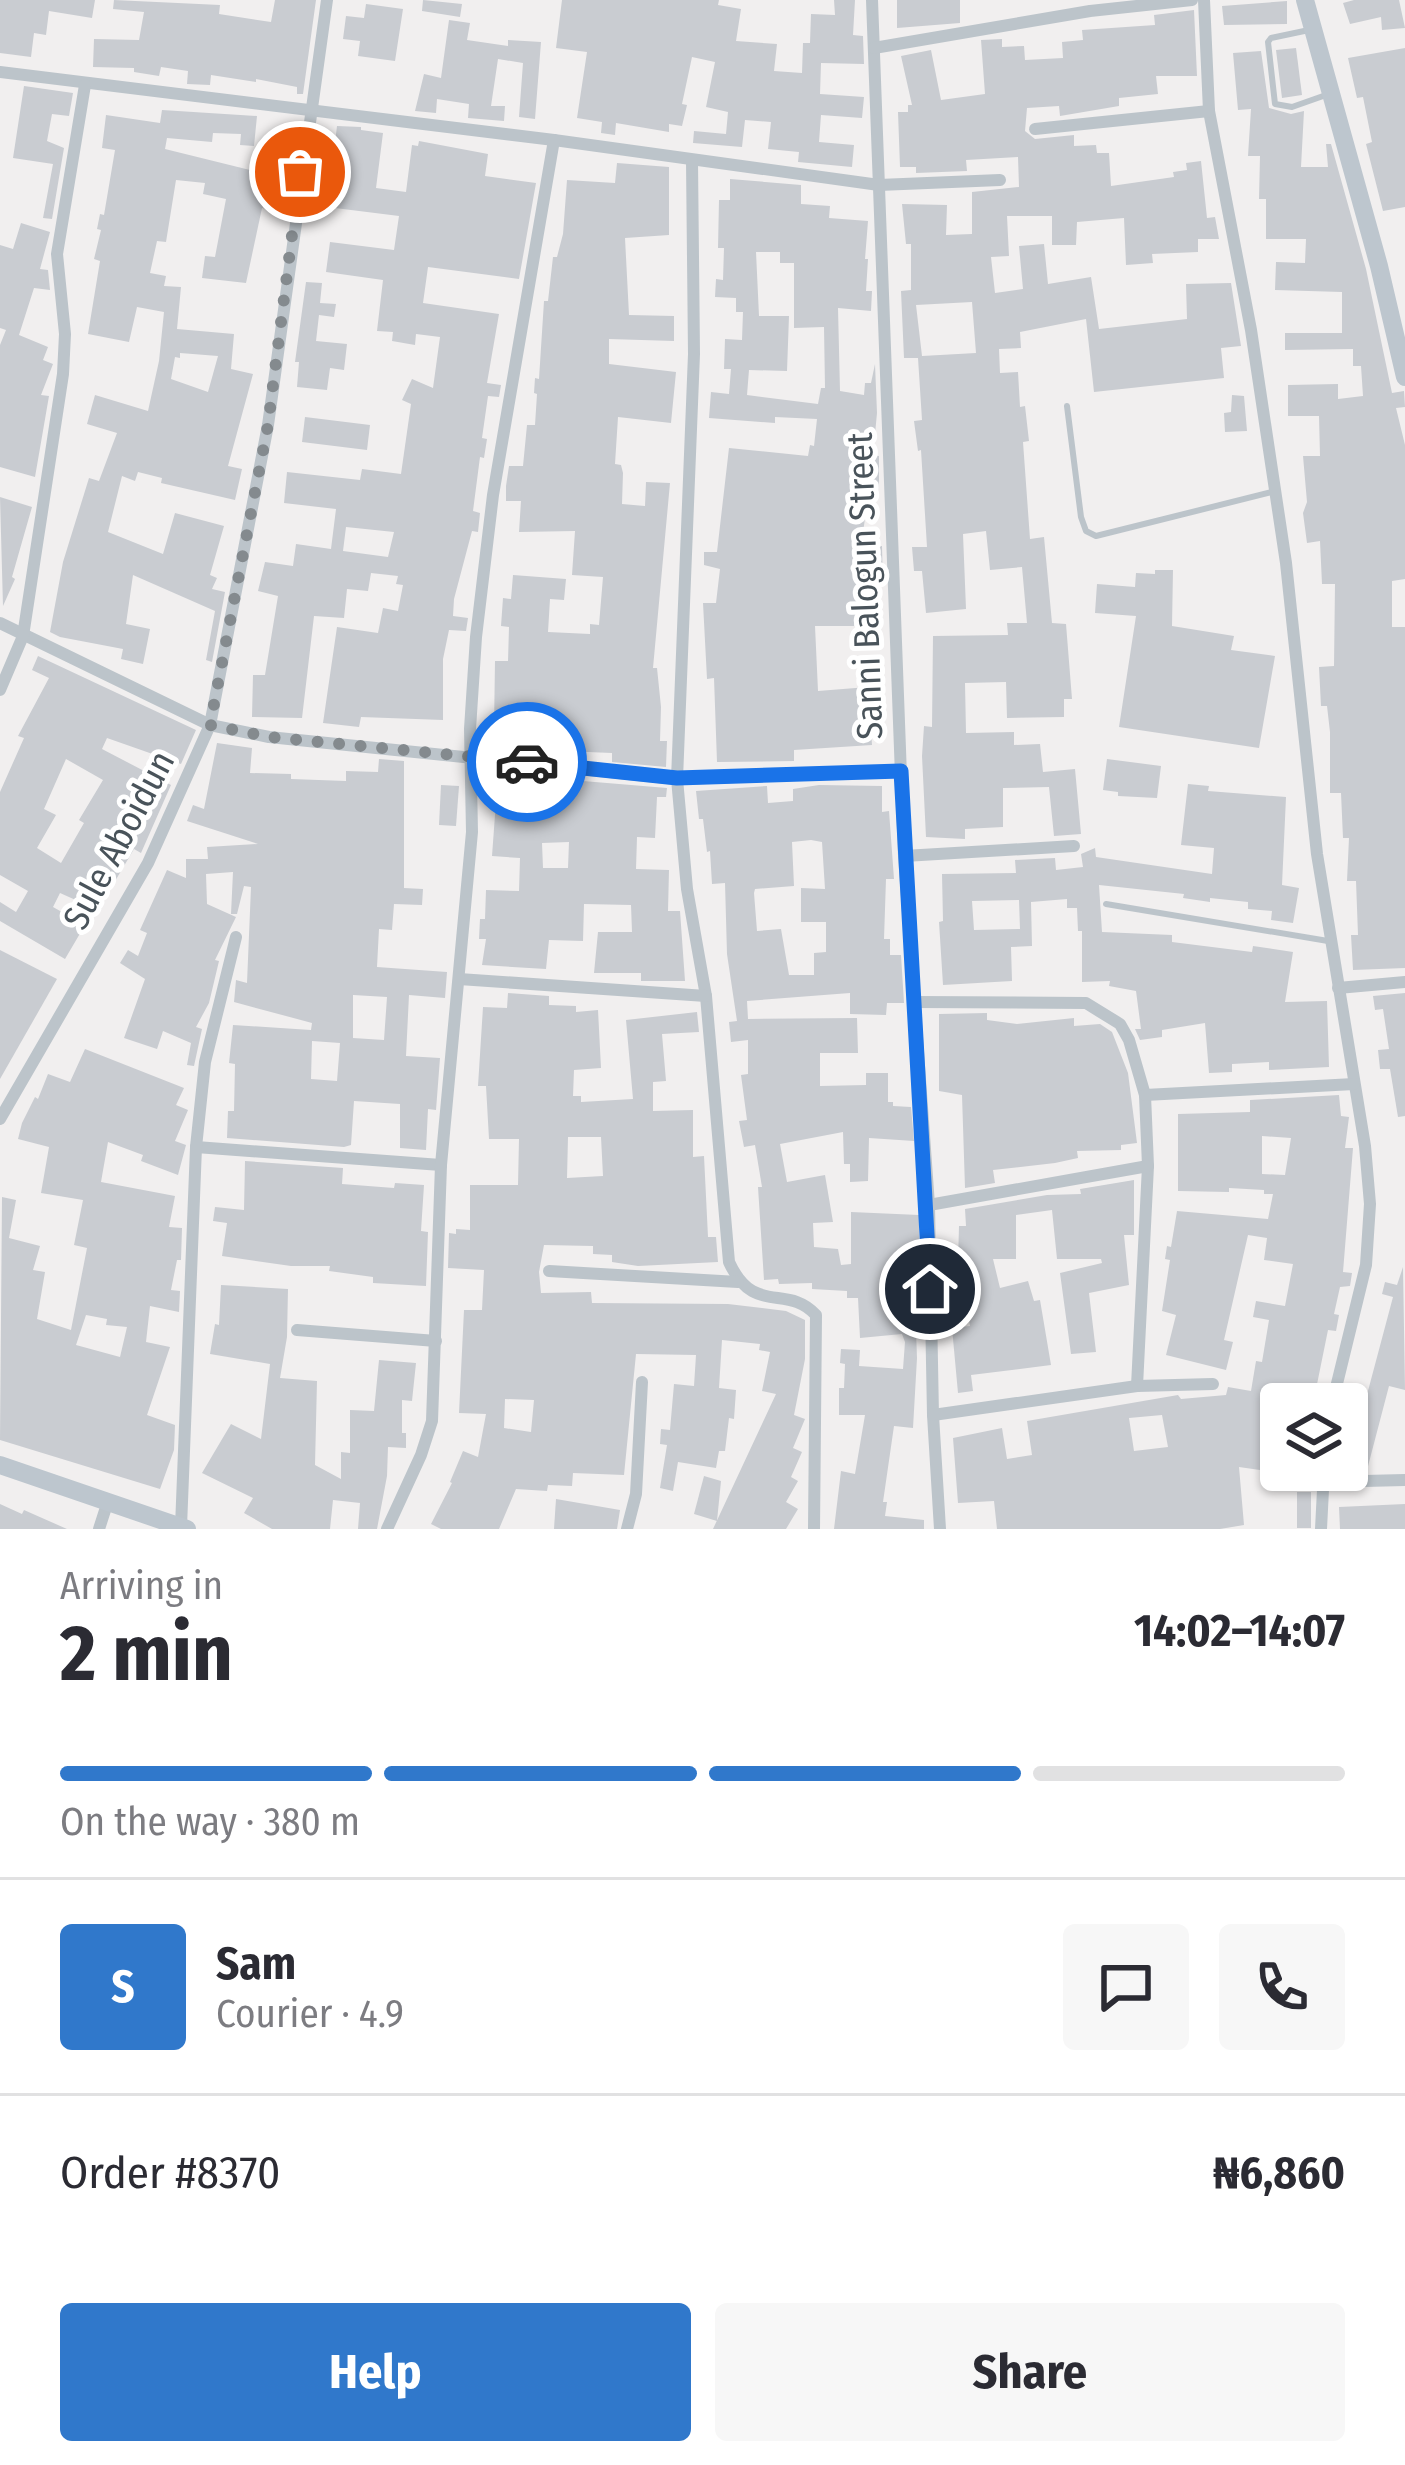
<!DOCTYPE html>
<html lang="en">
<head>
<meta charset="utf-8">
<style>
  :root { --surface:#fff; --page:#f7f7f7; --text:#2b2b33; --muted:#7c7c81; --line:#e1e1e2; --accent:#3078cb }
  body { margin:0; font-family:"Fira Sans Condensed",sans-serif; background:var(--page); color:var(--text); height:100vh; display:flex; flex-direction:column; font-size:45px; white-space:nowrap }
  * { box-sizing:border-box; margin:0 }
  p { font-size:39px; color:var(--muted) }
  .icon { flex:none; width:66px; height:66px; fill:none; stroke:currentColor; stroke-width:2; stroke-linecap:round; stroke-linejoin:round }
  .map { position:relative; height:1529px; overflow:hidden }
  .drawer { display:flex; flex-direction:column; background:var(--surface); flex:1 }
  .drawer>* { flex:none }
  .controls { position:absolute; left:1260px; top:1383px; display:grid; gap:24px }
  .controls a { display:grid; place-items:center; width:108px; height:108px; border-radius:12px; background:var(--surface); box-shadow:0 3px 9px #0004; font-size:60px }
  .pin { position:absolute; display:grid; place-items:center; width:102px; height:102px; color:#fff; margin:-51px; border:6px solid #fff; border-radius:50%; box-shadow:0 3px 12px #0007 }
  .courier { position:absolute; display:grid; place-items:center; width:120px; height:120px; margin:-60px; border:9px solid #1a73e8; border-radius:50%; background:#fff; color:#222; box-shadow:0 3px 15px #0007 }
  .overview em { font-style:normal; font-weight:700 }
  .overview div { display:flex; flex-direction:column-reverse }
  .overview { display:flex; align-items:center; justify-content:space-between; height:204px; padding:0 60px }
  h1 { font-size:78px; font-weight:700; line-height:90px }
  .bar { display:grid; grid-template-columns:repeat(4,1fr); gap:18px 12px; align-content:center; height:144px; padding:0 60px }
  .bar i { height:15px; border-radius:9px; background:var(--line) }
  .bar .current { background:var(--accent) }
  .bar p { grid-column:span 4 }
  .line { display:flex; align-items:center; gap:30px; padding:0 60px; border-top:3px solid var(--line) }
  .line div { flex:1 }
  .round { display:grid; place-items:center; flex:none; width:126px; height:126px; border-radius:12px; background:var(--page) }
  .cta { display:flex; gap:24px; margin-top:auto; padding:24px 60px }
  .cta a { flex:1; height:138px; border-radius:12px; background:var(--accent); color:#fff; font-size:48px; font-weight:700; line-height:138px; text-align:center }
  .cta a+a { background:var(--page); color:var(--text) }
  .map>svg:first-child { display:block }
  .building { fill:#c9ccd1; fill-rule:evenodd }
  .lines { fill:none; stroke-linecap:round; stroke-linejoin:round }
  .lane { stroke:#bcc4ca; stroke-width:6 }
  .street { stroke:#bcc4ca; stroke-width:12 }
  .secondary { stroke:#bdc6ce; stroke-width:18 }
  .done { stroke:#848a8e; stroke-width:12; stroke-dasharray:0 21.6 }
  .route { stroke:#1a73e8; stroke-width:15 }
  .labels { text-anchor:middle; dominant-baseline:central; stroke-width:10; stroke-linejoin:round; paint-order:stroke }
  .street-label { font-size:36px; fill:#49535a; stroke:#fff }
</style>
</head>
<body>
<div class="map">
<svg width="1405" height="1529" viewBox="0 0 1405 1529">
  <rect width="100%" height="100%" fill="#f1efef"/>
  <g class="building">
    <polygon points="0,0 95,0 92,18 49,11 46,35 34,33 31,57 0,53"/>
    <polygon points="114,0 220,5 219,14 271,22 275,0 316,0 303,94 297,94 297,87 256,79 256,82 211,75 210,85 187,84 188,71 161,67 159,76 134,72 134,68 93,67 94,39 139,40 144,12 113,9"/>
    <polygon points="423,0 462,4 460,17 422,11"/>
    <polygon points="562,0 719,0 718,5 741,9 736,41 777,44 774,71 802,73 803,43 810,43 811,14 835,15 834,0 855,0 853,35 863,36 864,64 821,63 820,94 864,97 862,118 821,115 819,142 854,145 852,167 798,162 799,152 768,149 771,122 745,120 742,147 693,143 694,131 726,134 728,112 706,107 715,62 692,57 682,104 687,105 682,126 669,124 669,132 616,123 615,135 601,133 602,122 577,118 587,52 556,48"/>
    <polygon points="897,0 960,0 960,23 897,28"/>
    <polygon points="1354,0 1399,0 1405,28 1382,30 1381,17 1350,24 1343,3"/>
    <polygon points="1287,1 1287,24 1224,25 1222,6"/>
    <polygon points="366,4 403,9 395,61 358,56 360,41 343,39 346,16 364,18"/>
    <path d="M1194,10L1197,76H1156L1158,94L1119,98V106L1060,116L1059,106L1027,108L1025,131L1035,139L1074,135V146L1096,145L1097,153H1109L1111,186L1174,177L1173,172L1187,170L1186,163L1201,161L1207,218L1215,217L1219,239H1198V252L1152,254L1153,263L1126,265L1124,218L1077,222L1076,245H1052V216H1007L1009,256L991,257L995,293L1023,289L1019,246L1044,244L1048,284L1091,277L1099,329L1187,319L1186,284L1231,283L1241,346L1221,348L1224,378L1094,392L1086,319L1020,332L1021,348L999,349L1000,373L1018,372L1020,407L1025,406L1029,441L1023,442L1030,539L1044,537L1052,623L1066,624L1072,699H1064V717L1007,718L1006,682L965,683L966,733L1014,732V745L1040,744L1043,772L1075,769L1081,834L1054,836L1049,787L1003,788V827L965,829V839L926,837L922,756L924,726L932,727L933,636L1008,635L1007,623H1027L1022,567L990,570L986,531L963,534L966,609L926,613L922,571H914L912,547H927L921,450L918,451L914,421L922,420L918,358H904L901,291L911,290V244H906L902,204L947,205L946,235L972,234V192L1019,187L1018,157L966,160L967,171L916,173V167H900L898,112H908V105H912L901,56L931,50L941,100L985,94L981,40L1002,39V47L1024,46L1025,60L1063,58L1062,42L1083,40L1082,30L1155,25L1154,15ZM972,302L976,353L922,356L916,305Z"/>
    <polygon points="449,20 470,23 467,40 508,46 508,40 541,42 535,119 519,117 523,63 498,59 491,106 505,106 504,121 468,118 469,104 437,99 436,113 415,111 424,74 441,78"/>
    <polygon points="1296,48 1302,95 1282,98 1276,50"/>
    <polygon points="1405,48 1405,207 1383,211 1366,144 1372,142 1363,97 1357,98 1348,58"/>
    <polygon points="1261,51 1269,108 1291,114 1304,111 1301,167 1328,167 1326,144 1331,144 1366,269 1392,393 1404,391 1405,407 1396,408 1405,445 1405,579 1392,581 1392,627 1405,627 1405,968 1353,970 1351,935 1358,935 1356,881 1347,881 1349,838 1343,838 1341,793 1330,793 1330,732 1327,706 1321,706 1319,667 1334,666 1335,584 1322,584 1320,541 1307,543 1303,513 1307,502 1303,456 1320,456 1319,416 1288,416 1288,385 1338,384 1338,399 1363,396 1361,366 1353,366 1353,349 1285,350 1285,333 1342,333 1342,292 1275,290 1276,262 1305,263 1306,239 1266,239 1266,199 1259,199 1260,156 1248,156 1251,109 1238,110 1233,53"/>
    <polygon points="24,86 73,93 69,116 52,114 47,141 64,148 52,219 43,218 53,164 13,158"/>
    <path d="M162,110L257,116L254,146L240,145L241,134L213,133L212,142L167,138L165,149L282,178L273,211L262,208L246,283L202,278L205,256L215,257L226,199L203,194L205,183L176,180L166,242L157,241L150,273L166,276L164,286L181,287L177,329L234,334L231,369L253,374L228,466L242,469L235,500L161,483L162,478L138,472L135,481L122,476L108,532L163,554L175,513L224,526L210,575L217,578L212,589L225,592L212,662L206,660L215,611L133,575L126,624L150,629L143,664L121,659L123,649L60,637L50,632L63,562L89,478L99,481L117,433L87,424L95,395L148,411L159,361L164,312L137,307L129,342L88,334L100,261L94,259L101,230L97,229L100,214L104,215L115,150L102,148L106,115L160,123ZM180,353L218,356L208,392L171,379L175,357L180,358Z"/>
    <path d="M337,126L361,127V130L383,133L376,188L406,192L412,145L418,146L419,141L488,154L485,176L536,183L519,279L428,267L423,303L499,314L487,383L501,385L499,397L488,396L482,438L487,439L484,458L480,457L473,511L480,513L478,532L472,531L454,599L453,616L468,618L466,631L449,630L443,659V720L361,717L359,727L323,723L337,627L378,633L383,608L398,611L403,585L396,584L398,576L371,573L368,591L347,589L344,618L314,616L302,718L252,717L253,675H265L278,596L258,591L265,562L293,566L296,544L331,549L336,509L284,503L287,472L360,480L362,469L401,474L411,404L402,400L412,379L433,388L440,337L416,334L415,345L392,341L393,332L377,331L383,280L326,272L330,242L394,250L399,216L335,208L340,168L332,167ZM346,527L394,532L388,557L343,551Z"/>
    <polygon points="617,163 669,167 669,235 625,238 629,315 674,316 674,341 609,339 609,364 676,372 671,423 618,417 615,464 621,465 623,473 622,504 645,506 646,482 670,483 653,668 657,668 661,707 660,741 667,741 666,767 612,762 612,753 563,751 563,737 507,737 507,728 494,728 495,661 508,661 509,627 501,626 503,598 511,599 513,575 566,579 564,600 550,599 548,632 590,634 590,624 599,625 603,577 572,575 575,531 519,532 521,501 506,501 506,486 509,466 523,466 527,425 535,425 537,394 534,393 535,378 539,379 544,301 548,301 553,257 557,257 563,234 567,180 615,183"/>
    <path d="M730,179L801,185V204L830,206L829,218L868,221L865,259H868L866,291H872L871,311L838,308L840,391L864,395L865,383H871L875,364L877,413L873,455L879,456V481L878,490L869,489L862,540L870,539V547L882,546L883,586L869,587V618L854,619V626H815L818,691L868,687L872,745L794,750V761L717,762L714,678L707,679L703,603H716L720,569L704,565V552H717L729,448L808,456L810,445L814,446L817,419L775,417V423L709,418L711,392L729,394L731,369H724L725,339L742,340L743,312H736V298L715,297L716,279L723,280L724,248H718L719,200H730ZM756,252H780V263H794V328L824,327L825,388H821L818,404L747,395L749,370L787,371L789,316H759Z"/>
    <polygon points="21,223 50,232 40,269 48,270 50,290 34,288 19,335 48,347 43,360 53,364 41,395 49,396 35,477 0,467 0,345 6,330 0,328 0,245 13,249"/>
    <polygon points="306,282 322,283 320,303 336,304 334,317 319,315 316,341 347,344 344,370 330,368 327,390 297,387 299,362 295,362"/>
    <polygon points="1232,395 1244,396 1247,431 1225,432 1224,413 1231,412"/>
    <polygon points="305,417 370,425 367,450 302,442"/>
    <polygon points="0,497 32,507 12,577 15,579 3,606"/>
    <polygon points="1155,570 1173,570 1172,626 1234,636 1231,650 1275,656 1259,748 1119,727 1136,616 1095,613 1097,584 1135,587 1136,573 1155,574"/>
    <path d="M38,656L196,730L181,764L107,738L102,749L171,785L141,853L134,849L98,910L60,893L53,907L85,925L65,959L0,921V902L16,912L28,891L0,875V792L24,738L18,736L49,678L32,670ZM66,759L103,780L79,820L84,823L61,863L37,848L56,815L44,809Z"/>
    <path d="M217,743L252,748L250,773L291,774V779L346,781V771L378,772L379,759L404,761V888L423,889L422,905L394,904L392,930L379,929L377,967L447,972L445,998L409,995L406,1056L440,1058L436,1110L428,1109L426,1150L400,1148V1104L354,1101L351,1145L344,1147L227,1138L228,1111H234L235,1064L229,1063L233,1025L311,1030L312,1023L234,1002L236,980L247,983L251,887L244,886L237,914H231L233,872L206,874L207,904L236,917L215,960L219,961L209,1003L196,1027L202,1029L194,1066L187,1065L191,1043L163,1031L157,1049L124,1038L145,979L120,963L128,950L138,956L147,933L140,930L167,870L186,878V859H208L207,847L258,844L187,821L193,805L204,809ZM353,995L387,997L384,1040L353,1038ZM312,1041L340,1043L337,1081L311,1079Z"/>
    <polygon points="1107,759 1161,766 1157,798 1118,796 1118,792 1103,790"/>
    <path d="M498,774L667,788L666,797H657L655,838L637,837L636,869L669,870L668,911H680L685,981H641V973H594L598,932H632L631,905L584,904L583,941L549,940L546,969L482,965L486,939H479L480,919H485L486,890L519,891L520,858L492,856ZM569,842L568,868H543L542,843Z"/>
    <path d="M1188,784L1209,786L1208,791L1286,797L1282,885L1299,888L1293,923L1271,920L1272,911L1248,909V902L1210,898V902L1183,898L1184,894L1099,885L1102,932L1172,935V942L1252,952L1253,946L1293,952L1285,1002L1327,1001L1329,1067L1269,1070V1062L1232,1064V1072L1209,1073L1205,1023L1162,1030V1037L1140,1040L1135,1029H1141L1136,991L1109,986L1110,981L1082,982V931H1078L1077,908H1067V899L1031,902L1032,946L1011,947L1012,981L943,985L939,922L943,921L942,874L1016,873L1015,860L1055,858L1056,870L1083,867L1081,854L1095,848L1096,857L1212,874L1214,848L1181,845ZM1019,900L1020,929L974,930L972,901Z"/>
    <polygon points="441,785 459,786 456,826 439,825"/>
    <path d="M819,785L882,786V812L889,811L894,879H886L884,939H890V955H901L904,1003H887L886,1015L850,1014V993L747,1001L748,1019L857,1018L858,1053H820V1086L866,1085V1073H888V1102H893V1106L911,1107L914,1141L869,1138L868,1181L850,1182V1164H844L843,1132L780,1144L787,1182L825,1175L833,1222L813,1223L814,1247L838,1249L841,1265L851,1264V1212L919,1215V1246H913L917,1358L913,1428L894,1426L883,1502H887L885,1516L924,1520V1529H834L841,1471L855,1474L865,1415H839V1388H844L845,1364L840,1363L841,1349L860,1350L859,1366L903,1369L905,1342L902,1334L860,1338L858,1298H847V1291L812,1289V1283L779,1284L778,1279L764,1280L758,1187H762L755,1145L744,1147L739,1121L747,1120L741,1075L748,1074V1040L731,1042L729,1022L737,1021L727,954L725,883L712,884L710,851L707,852L703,819H699L696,791L767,786L768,803L793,801V789ZM811,840L822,842L825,889L801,888V922H826V952L814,953V975H789L781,929L757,931L754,893L755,889L794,886L792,842Z"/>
    <polygon points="0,950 57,979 0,1079"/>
    <path d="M508,993L549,996V1005L576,1006V1012L598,1010L601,1068L574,1070L573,1096H581V1102L633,1099L626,1020L697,1012L699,1032L662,1034L666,1081L653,1082V1111L693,1110V1157L704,1156L708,1237H716L718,1262L638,1266L612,1262V1255L593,1254V1246L544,1245L539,1272L541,1293L591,1292L592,1303L728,1304L786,1311L805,1320V1359L794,1415L805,1419L793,1448L802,1452L791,1477L798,1481L786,1502L798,1509L786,1529H713L776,1394L762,1391L770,1352L759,1350L760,1344L722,1340L719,1388L736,1390L734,1419L729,1418L725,1451H719L716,1468L678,1462L673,1491L660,1488L667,1445L660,1444L661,1429L670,1430L674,1384L694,1386L696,1355L636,1354L624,1475L573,1473L572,1486L548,1485L547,1491L516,1489L499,1529H441L431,1524L452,1483L450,1482L463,1451L478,1457L486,1414L459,1413L464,1310H482L484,1270L448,1268L449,1233L456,1234V1229L470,1230V1185H518L519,1139H489L486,1086H478L483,1007L507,1008ZM568,1137H601L603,1176L567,1178ZM505,1399L534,1400L531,1432L504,1428Z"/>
    <polygon points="1405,993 1405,1116 1398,1117 1390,1069 1380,1069 1378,1050 1389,1049 1383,1009 1375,1010 1373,996"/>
    <polygon points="987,1013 987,1020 1017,1024 1074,1018 1074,1026 1100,1024 1112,1032 1128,1073 1137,1143 1121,1145 1121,1150 1077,1151 1078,1158 1055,1163 993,1170 995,1183 965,1188 962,1095 939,1091 939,1014"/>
    <path d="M85,1049L184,1088L176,1105L188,1110L175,1141L186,1145L178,1175L141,1161L143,1155L108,1142L101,1182L175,1196L169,1227L182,1228L181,1260H177L171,1290L180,1291L179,1312L150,1306L146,1342L170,1347L147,1415L175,1425L174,1450L160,1489L0,1440L2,1197L16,1200L9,1238L40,1246L33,1270L45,1272L37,1319L71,1330L87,1248L74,1245L83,1200L41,1193L49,1147L18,1139L22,1123L35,1097L38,1099L48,1074L70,1082ZM86,1315L107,1319L106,1325L127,1327L120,1357L76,1345Z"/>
    <path d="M1339,1095L1341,1116L1349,1117L1345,1148H1353L1343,1272L1352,1273L1350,1286L1340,1287L1334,1314L1339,1315L1336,1331L1328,1330L1313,1404H1281V1473L1239,1467L1244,1525L1220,1529H997L994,1501L958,1503L953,1438L1002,1428L1007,1459L1032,1455L1027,1421L1178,1395L1181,1399L1226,1395L1228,1387L1251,1391L1256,1361L1262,1362L1269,1320L1253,1317L1256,1301L1285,1306L1293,1264L1264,1260L1267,1238L1248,1235L1224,1340L1233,1342L1226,1370L1166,1355L1176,1315L1162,1311L1170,1260L1165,1259L1167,1246L1171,1247L1177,1211L1268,1219L1273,1194H1264V1190L1229,1188V1192L1178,1191V1114L1250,1112V1100ZM1262,1136L1291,1138L1285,1175L1262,1174ZM1162,1415L1168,1447L1134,1451L1129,1418Z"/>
    <polygon points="245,1161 343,1168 342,1184 394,1188 395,1183 424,1185 421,1231 428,1232 426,1286 373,1283 373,1277 329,1271 330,1266 291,1266 222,1256 227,1223 213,1221 215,1207 244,1210"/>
    <polygon points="1134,1180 1134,1235 1124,1235 1129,1285 1089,1293 1096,1352 1071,1354 1060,1273 1102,1263 1101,1259 1057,1259 1052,1210 1016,1215 1016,1259 993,1259 1000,1288 1028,1281 1034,1301 1040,1300 1051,1365 971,1375 973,1391 958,1393 952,1328 970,1326 958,1262 959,1226 966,1226 965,1209 1047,1195 1081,1194 1080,1189"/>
    <polygon points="1403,1267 1405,1390 1389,1386 1367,1470 1348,1466 1393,1297 1382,1294 1385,1282 1397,1285"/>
    <polygon points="221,1285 288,1289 287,1337 280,1378 317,1381 315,1465 341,1479 341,1452 350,1453 350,1410 374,1411 379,1360 416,1363 412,1401 402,1400 402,1433 406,1433 406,1448 388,1447 387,1476 377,1529 358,1529 360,1503 333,1500 330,1529 272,1529 244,1513 253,1498 202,1473 231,1424 261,1439 270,1364 210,1354 215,1324 219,1325"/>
    <polygon points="704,1476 721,1481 717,1521 694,1514"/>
    <rect x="1297" y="1492" width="14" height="36"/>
    <polygon points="556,1499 620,1510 617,1529 554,1529"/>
    <polygon points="0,1504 22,1514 24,1510 67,1529 0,1529"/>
    <polygon points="1405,1504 1405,1529 1340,1529 1339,1507"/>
  </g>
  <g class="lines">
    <g class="lane">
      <polyline points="1309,30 1271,38 1268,42 1275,104 1292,107 1326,95"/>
      <polyline points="1067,406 1081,517 1086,531 1096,536 1272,492"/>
      <polyline points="1106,904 1328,941"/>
    </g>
    <g class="street">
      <polyline points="872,0 904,856 929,1205 933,1415 940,1529"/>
      <polyline points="1204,0 1209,111 1251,330 1286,563 1317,854 1365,1146 1370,1204 1366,1265 1332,1404"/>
      <polyline points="874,48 1090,11 1192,0"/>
      <polyline points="0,72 554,140 879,185 1000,180"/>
      <polyline points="1035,129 1209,111"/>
      <path d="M692,161L694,354L677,779L687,889L706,996L729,1262C754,1317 787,1283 816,1315L814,1529"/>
      <polyline points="0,623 210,725 269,737 677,779 901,771"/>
      <polyline points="0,690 23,636 63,374 65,334 57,254 85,85"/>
      <polyline points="904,856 1074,846"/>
      <polyline points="459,979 706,996"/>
      <polyline points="1338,988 1405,982"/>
      <polyline points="914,1002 1086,1003 1120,1024 1129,1040 1145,1095 1148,1166 1137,1386"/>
      <polyline points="1145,1095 1354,1084"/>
      <polyline points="0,1119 148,863 210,725 268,425 327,0"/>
      <polyline points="196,1147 441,1165"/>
      <polyline points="929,1205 1148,1166"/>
      <polyline points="549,1271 738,1282"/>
      <polyline points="297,1330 436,1341"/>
      <polyline points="933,1415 1137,1386 1213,1384"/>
      <polyline points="1323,1482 1405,1480"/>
      <polyline points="181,1527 196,1147 205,1062 236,937"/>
      <polyline points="99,1529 108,1501"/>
      <polyline points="387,1529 421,1455 432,1421 441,1165 472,832 470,729 476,637 493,495 554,140"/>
      <polyline points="627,1529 636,1494 642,1382"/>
      <polyline points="1321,1529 1324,1470"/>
    </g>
    <g class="secondary">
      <polyline points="1305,0 1379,266 1405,377"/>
      <polyline points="0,1465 187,1529"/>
    </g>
  </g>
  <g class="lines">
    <polyline class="done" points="300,172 268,425 210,725 269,737 527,762"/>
    <polyline class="route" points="527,762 677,778 901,771 930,1289"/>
  </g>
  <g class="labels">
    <g class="street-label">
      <text transform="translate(865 586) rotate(-92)">Sanni Balogun Street</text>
      <text transform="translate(119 840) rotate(-62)">Sule Aboidun</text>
    </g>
  </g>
</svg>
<div class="controls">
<a><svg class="icon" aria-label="layers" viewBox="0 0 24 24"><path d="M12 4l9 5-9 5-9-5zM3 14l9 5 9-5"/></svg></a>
</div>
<div class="pin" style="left:300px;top:172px;background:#ea580c"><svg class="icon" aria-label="bag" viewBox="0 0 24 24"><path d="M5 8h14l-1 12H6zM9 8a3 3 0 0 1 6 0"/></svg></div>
<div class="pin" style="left:930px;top:1289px;background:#1f2937"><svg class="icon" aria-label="home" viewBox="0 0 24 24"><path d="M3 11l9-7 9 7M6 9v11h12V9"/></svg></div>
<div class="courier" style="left:527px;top:762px"><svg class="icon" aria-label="car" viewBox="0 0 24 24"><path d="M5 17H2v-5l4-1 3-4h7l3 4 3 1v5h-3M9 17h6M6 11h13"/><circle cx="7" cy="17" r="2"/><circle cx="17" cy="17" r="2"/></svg></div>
</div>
<section class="drawer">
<div class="overview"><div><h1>2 min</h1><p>Arriving in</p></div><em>14:02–14:07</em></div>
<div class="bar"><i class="current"></i><i class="current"></i><i class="current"></i><i></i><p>On the way · 380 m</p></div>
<div class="line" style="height:216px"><b class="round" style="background:var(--accent);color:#fff">S</b><div><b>Sam</b><p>Courier · 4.9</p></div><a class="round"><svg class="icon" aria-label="chat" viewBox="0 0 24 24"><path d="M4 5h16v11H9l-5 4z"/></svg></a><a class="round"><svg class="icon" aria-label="phone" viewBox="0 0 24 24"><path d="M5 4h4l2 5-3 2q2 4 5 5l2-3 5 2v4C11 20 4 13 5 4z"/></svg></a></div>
<div class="line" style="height:156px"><div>Order #8370</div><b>₦6,860</b></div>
<div class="cta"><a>Help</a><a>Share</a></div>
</section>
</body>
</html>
